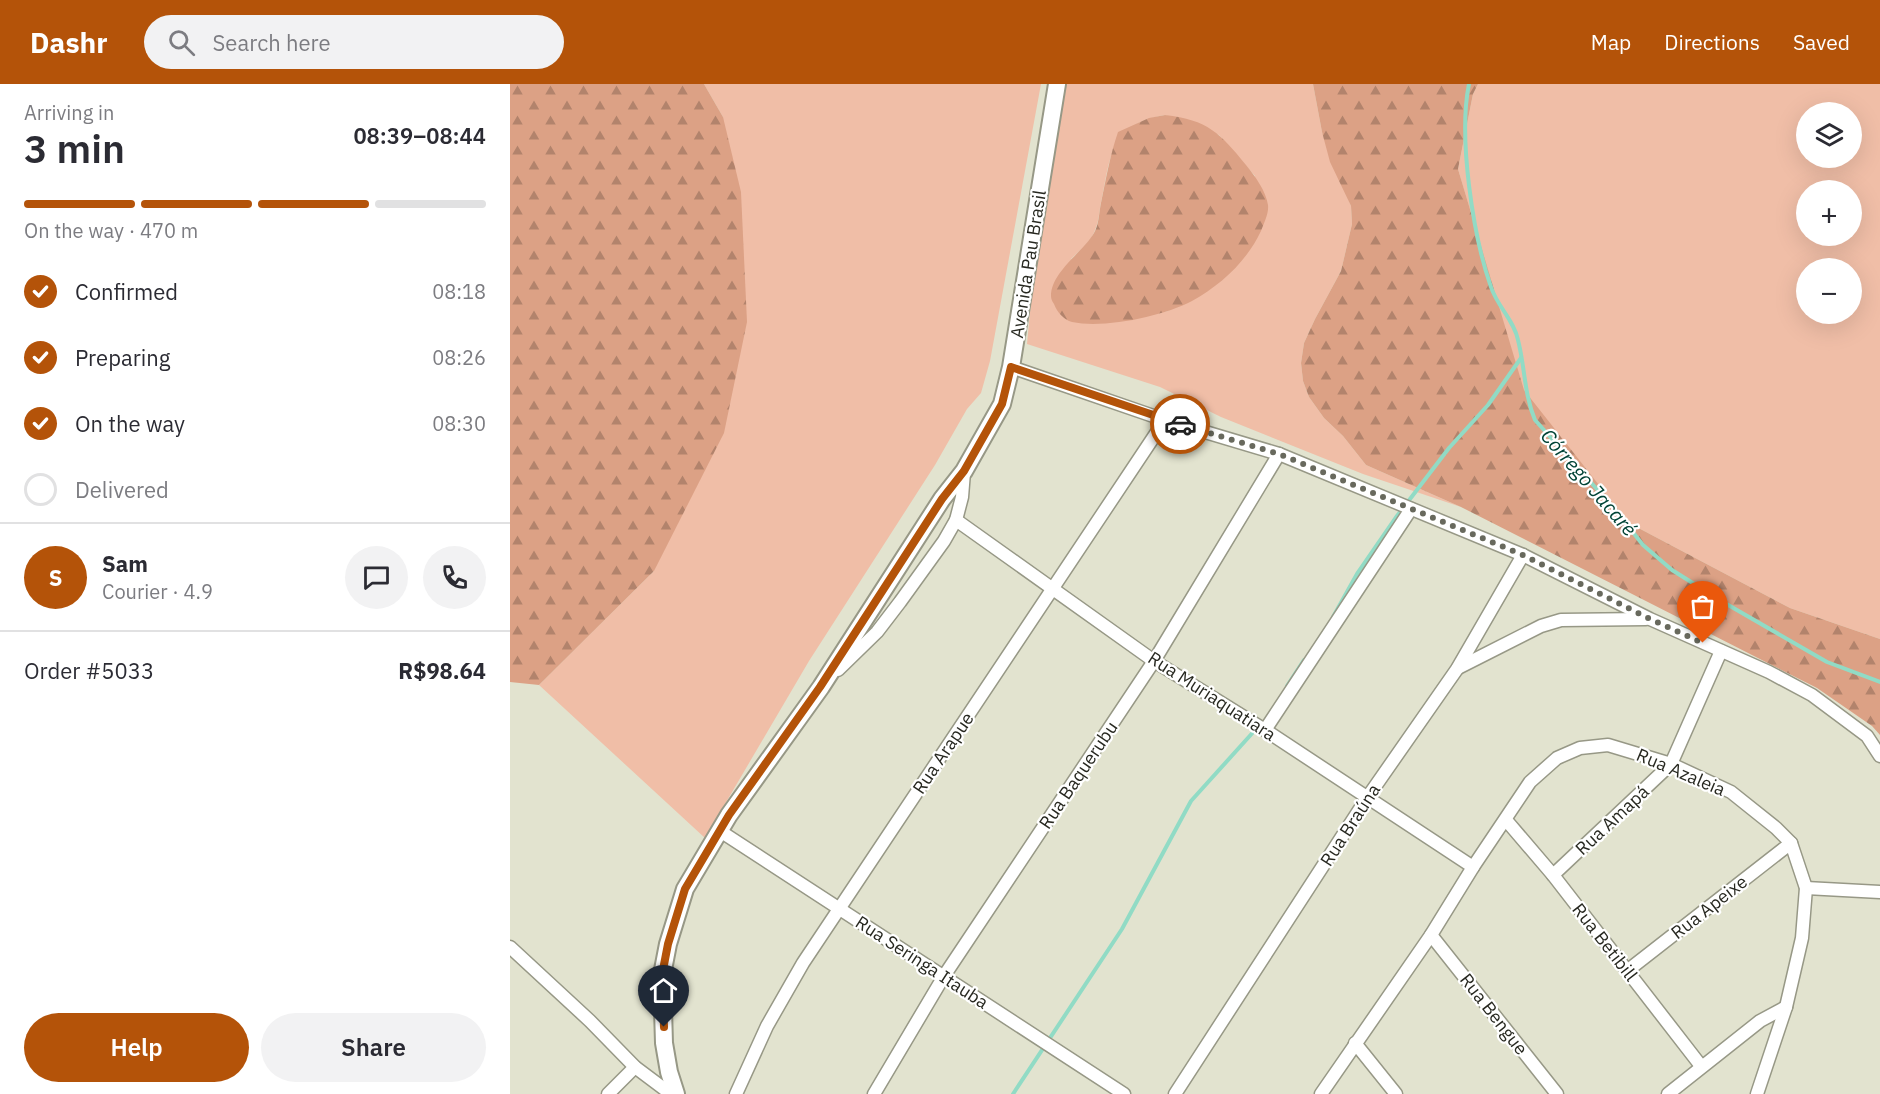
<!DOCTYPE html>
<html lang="en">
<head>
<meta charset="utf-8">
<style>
  :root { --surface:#fff; --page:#f2f2f3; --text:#2b2b33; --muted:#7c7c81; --line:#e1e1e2; --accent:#b45309 }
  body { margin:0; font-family:"IBM Plex Sans",sans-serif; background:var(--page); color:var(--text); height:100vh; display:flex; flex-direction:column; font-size:22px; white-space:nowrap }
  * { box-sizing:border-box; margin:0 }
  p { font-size:20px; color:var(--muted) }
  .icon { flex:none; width:33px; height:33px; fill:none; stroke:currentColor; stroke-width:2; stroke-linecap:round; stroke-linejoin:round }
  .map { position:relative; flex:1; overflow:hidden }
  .details { display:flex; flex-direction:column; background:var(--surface); width:510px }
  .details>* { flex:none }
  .tools { position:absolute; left:1286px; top:18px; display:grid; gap:12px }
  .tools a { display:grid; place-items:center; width:66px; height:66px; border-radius:50%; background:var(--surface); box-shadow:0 6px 24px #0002; font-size:30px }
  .pin { position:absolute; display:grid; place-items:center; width:51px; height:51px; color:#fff; margin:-62px -26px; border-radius:50% 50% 50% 0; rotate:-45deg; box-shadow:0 0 6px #0007 }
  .pin .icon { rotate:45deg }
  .courier { position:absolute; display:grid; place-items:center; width:60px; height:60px; margin:-30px; border:4px solid #b45309; border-radius:50%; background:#fff; color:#222; box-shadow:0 2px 8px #0007 }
  .headline em { font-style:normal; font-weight:600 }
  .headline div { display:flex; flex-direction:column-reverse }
  .headline { display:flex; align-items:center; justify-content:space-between; height:102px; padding:0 24px }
  h1 { font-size:39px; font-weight:600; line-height:45px }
  .bar { display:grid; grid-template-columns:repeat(4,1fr); gap:9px 6px; align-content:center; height:72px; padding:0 24px }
  .bar i { height:8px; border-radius:4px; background:var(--line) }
  .bar .active { background:var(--accent) }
  .bar p { grid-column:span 4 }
  .line { display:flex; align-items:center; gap:15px; padding:0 24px; border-top:2px solid var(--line) }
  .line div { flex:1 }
  .round { display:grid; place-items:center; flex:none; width:63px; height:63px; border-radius:32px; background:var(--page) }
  ol { padding:0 24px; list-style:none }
  li { display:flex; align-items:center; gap:18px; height:66px }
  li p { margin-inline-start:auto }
  li .icon { padding:6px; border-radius:50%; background:var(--accent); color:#fff; stroke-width:4 }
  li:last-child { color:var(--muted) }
  li i { width:33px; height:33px; border:3px solid var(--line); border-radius:50% }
  .button { display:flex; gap:12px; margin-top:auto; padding:12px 24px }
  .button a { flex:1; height:69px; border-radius:36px; background:var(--accent); color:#fff; font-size:24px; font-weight:600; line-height:69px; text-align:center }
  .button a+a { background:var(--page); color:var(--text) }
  header { display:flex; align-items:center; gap:36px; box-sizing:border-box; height:84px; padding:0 30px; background:var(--accent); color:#fff }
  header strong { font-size:28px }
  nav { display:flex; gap:33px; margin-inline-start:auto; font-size:21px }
  .search { width:420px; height:54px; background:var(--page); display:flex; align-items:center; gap:15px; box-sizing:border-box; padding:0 21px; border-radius:33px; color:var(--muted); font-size:22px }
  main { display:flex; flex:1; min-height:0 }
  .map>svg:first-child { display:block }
  .green { fill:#f0bea7; fill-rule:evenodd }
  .forest { fill:url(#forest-firs) }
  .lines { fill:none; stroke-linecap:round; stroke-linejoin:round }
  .stream { stroke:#91dbc5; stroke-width:4 }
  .street-casing { stroke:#979886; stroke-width:15 }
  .secondary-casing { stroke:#979886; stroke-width:20 }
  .street { stroke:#fff; stroke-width:12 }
  .secondary { stroke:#fff; stroke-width:16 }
  .done { stroke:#68695d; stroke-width:6; stroke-dasharray:0 10.8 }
  .route { stroke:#b45309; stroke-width:8 }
  .labels { text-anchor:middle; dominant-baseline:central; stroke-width:4.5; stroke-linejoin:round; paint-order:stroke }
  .street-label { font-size:18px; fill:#272820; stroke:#fff }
  .water-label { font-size:20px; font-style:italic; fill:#004335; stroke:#fff }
</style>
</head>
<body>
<header>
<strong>Dashr</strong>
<div class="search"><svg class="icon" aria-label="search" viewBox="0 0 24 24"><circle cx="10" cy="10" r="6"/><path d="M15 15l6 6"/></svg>Search here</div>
<nav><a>Map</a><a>Directions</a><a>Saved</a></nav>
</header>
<main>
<section class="details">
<div class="headline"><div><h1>3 min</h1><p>Arriving in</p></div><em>08:39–08:44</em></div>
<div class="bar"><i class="active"></i><i class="active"></i><i class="active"></i><i></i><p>On the way · 470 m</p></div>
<ol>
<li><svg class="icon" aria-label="check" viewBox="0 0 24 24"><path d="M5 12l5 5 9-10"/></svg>Confirmed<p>08:18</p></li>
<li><svg class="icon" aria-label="check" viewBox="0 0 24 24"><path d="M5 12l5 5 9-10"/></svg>Preparing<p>08:26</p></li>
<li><svg class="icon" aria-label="check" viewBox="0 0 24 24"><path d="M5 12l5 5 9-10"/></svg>On the way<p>08:30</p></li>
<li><i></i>Delivered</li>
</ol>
<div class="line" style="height:108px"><b class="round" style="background:var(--accent);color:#fff">S</b><div><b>Sam</b><p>Courier · 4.9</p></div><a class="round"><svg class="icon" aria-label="chat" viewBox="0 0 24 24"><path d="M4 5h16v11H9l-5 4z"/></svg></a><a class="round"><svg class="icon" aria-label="phone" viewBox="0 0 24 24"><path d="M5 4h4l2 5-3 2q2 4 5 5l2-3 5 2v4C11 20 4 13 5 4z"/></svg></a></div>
<div class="line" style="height:78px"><div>Order #5033</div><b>R$98.64</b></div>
<div class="button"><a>Help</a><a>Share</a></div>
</section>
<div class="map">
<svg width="1370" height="1010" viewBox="0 0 1370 1010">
  <defs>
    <pattern id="forest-firs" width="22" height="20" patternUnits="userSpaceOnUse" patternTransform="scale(1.5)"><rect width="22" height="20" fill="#dca185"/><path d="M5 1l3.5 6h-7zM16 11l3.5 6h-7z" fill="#b2836c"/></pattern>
  </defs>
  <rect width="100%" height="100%" fill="#e2e3cf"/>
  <g class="green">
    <polygon points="194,0 531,0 480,277 471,309 457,325 425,381 299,577 195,754 29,601 144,487 213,33"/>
    <path d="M554,0H803L812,48L841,122L842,140L831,187L805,235L794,259L791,279L793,297L799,313L814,334L833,352L856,381L951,423L853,390L711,333L650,303L517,260L527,154ZM655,31L709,51L745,92L658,227L609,237L561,175C570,166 581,158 585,146C588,140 589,131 590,124C601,75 597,41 655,31Z"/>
    <path d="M968,0H1370V555L1280,524L1119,439L1013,306L948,85L963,10ZM1296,28H1341V74H1296ZM1296,106H1341V152H1296ZM1296,184H1341V230H1296Z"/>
  </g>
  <g class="forest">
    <polygon points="0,0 194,0 213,33 231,108 237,238 214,349 144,487 29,601 0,598"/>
    <polygon points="803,0 968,0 963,10 948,85 1014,306 1119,439 1280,524 1370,555 1370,651 1362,642 1307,604 951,423 856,381 833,352 814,334 799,313 793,297 791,279 794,259 805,235 831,187 842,140 841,122 820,78 812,48"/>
    <path d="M655,31C698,36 710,49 736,81C745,92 756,107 758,121C759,129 754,139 751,147C737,177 711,201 682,217C654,232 594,245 562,238C554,236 547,228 544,220C542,217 541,215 541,212C541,188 573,168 584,149C589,141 589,128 591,119C596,95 600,71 608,48L639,34Z"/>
  </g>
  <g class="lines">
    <g class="stream">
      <path d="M959,0C948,53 963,152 981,203C987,222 1004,236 1008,256C1015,283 1014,310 1025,336L1102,422L1133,461L1162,486L1213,518L1317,578L1370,598"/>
      <polyline points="823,533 847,490 887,432 939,364 978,321 1011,274"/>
      <polyline points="777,602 794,576"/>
      <polyline points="503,1010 612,845 681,717 746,645"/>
    </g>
    <g class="street-casing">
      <g id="street">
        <polyline points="501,283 655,336 769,370 1013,471 1140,535 1259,588 1302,611 1357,652 1370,672"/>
        <polyline points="446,436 644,577 755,646 963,783"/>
        <polyline points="948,584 1031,542 1051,536 1136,535"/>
        <polyline points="328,586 367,548 390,518 434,457 446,436 452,413 454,388"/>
        <polyline points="755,646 901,425"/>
        <polyline points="996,736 1043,791 1191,982"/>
        <polyline points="210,747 614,1010"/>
        <polyline points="1043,791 1161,680 1211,567"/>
        <polyline points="1296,804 1370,808"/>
        <polyline points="921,851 1047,1010"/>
        <polyline points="0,863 80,937 125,983 161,1010"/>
        <polyline points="1117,887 1281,759"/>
        <polyline points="845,959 886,1010"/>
        <polyline points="98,1010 125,983"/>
        <polyline points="226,1010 257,942 293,879 655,336"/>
        <polyline points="364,1010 434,892 644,577 769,370"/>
        <polyline points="665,1010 857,714 947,585 1013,471"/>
        <polyline points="811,1010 921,851 963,783 1020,698 1047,674 1070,664 1098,661 1161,680 1221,708 1266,744 1281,759 1296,804 1292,854 1276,923 1247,1010"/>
        <polyline points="1158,1010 1250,937 1276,923"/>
      </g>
    </g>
    <g class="secondary-casing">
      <polyline id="secondary" points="166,1010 159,988 154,959 152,891 158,860 175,805 219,731 311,603 432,415 454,387 492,320 501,283 547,0"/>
    </g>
    <use href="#street" class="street"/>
    <use href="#secondary" class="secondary"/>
  </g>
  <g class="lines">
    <polyline class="done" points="670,340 769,370 1013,471 1140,535 1193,559"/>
    <polyline class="route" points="154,943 152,891 158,860 175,805 219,731 310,603 432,415 454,387 492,320 501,283 670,340"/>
  </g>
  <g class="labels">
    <g class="street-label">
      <text transform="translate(518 180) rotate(-81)">Avenida Pau Brasil</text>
      <text transform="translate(702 612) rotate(33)">Rua Muriaquatiara</text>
      <text transform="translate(433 669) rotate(-56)">Rua Arapue</text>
      <text transform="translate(1171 688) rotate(23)">Rua Azaleia</text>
      <text transform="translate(568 691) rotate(-56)">Rua Baquerubu</text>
      <text transform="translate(1102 736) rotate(-43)">Rua Amapá</text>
      <text transform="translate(840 741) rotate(-57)">Rua Braúna</text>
      <text transform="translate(1199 823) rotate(-38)">Rua Apeixe</text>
      <text transform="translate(1095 858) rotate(52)">Rua Betibill</text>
      <text transform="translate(412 878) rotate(33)">Rua Seringa Itauba</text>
      <text transform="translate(984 930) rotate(52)">Rua Bengue</text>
    </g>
    <g class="water-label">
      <text transform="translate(1079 398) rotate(49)">Córrego Jacaré</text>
    </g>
  </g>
</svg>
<div class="tools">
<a><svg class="icon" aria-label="layers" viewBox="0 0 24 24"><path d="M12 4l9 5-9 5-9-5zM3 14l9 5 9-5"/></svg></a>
<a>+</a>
<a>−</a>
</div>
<div class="pin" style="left:1193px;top:559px;background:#ea580c"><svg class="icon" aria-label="bag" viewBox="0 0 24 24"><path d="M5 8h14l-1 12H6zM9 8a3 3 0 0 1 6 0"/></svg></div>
<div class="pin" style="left:154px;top:943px;background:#1f2937"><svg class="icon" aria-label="home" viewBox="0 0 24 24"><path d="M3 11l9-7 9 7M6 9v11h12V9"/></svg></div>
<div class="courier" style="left:670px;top:340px"><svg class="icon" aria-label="car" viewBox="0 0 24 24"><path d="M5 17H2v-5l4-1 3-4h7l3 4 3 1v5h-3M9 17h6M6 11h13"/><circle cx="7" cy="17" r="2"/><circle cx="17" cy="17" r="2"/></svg></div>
</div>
</main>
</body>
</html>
